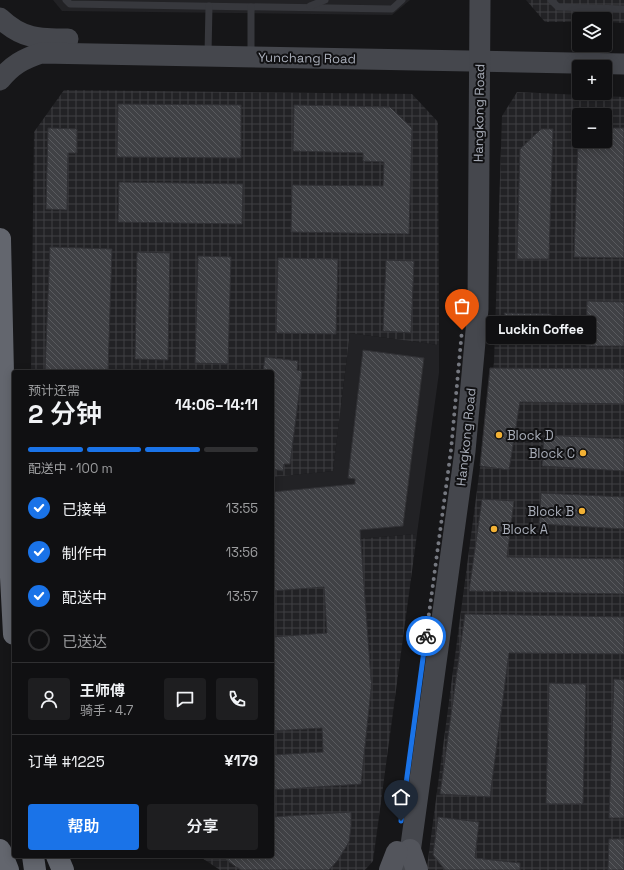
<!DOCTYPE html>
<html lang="zh">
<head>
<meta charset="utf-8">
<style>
  :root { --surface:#101012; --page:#1e1e20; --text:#f1f3f6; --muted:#9c9d9f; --line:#303032; --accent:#1a73e8 }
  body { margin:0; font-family:"Space Grotesk","Noto Sans SC",sans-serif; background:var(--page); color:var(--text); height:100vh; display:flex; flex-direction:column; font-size:15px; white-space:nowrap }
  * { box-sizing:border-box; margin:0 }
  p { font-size:13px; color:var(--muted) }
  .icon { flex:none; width:22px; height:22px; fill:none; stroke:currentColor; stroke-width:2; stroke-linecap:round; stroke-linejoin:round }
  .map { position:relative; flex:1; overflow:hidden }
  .details { position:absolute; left:12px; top:370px; width:262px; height:488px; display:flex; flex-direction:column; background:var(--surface); border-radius:4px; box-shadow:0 2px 10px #0003,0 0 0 1px var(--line) }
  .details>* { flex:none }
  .buttons { position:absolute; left:572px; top:12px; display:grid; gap:8px }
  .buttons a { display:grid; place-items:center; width:40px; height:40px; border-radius:4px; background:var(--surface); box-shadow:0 2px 10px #0003,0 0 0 1px var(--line); font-size:20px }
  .pin { position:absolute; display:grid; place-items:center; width:34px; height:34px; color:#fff; margin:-41px -17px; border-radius:50% 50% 50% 0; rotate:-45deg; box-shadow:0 0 4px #0007 }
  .pin .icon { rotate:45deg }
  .courier { position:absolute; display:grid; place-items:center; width:40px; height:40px; margin:-20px; border:3px solid #1a73e8; border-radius:50%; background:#fff; color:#222; box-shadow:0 1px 5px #0007 }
  .bubble { position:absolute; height:28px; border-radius:4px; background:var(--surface); box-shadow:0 2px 10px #0003,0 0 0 1px var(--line); font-size:13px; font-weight:600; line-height:28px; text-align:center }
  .summary em { font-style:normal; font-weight:600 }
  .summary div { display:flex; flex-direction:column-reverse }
  .summary { display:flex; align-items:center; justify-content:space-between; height:68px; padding:0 16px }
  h1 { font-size:26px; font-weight:600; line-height:30px }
  .bar { display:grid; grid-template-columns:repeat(4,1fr); gap:6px 4px; align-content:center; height:48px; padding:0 16px }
  .bar i { height:5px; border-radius:3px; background:var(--line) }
  .bar .on { background:var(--accent) }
  .bar p { grid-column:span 4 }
  .line { display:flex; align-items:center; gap:10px; padding:0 16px; border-top:1px solid var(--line) }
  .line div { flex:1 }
  .round { display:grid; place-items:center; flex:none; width:42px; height:42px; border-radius:4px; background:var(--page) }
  ol { padding:0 16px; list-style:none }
  li { display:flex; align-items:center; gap:12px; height:44px }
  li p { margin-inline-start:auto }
  li .icon { padding:4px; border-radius:50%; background:var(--accent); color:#fff; stroke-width:4 }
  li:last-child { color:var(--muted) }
  li i { width:22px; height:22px; border:2px solid var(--line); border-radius:50% }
  .button { display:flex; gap:8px; margin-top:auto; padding:8px 16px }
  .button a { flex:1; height:46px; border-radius:4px; background:var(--accent); color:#fff; font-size:16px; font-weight:600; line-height:46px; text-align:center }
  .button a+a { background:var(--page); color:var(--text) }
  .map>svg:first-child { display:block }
  .built { fill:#222225 }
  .industrial { fill:url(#industrial-grid); fill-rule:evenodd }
  .building { fill:url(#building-back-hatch); stroke:#303034 }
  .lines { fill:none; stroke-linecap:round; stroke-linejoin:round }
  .lane { stroke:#37383d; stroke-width:7 }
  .secondary { stroke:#45474d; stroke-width:21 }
  .primary { stroke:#53555c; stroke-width:22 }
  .highway { stroke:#63666e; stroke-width:22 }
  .done { stroke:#757880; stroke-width:4; stroke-dasharray:0 7.2 }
  .route { stroke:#1a73e8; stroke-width:5 }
  .poi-dot { fill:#f2b134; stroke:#111113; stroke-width:1.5 }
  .labels { text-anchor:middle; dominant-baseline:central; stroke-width:4; stroke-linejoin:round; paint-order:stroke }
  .street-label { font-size:13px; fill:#a8adb8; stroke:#111113 }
  .poi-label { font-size:13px; fill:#a8adb8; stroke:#111113; text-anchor:start }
</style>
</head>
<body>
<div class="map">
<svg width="624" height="870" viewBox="0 0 624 870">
  <defs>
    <pattern id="industrial-grid" width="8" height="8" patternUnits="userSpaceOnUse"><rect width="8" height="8" fill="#222225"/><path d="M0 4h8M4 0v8" fill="none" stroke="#3f3f43"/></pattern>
    <pattern id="building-back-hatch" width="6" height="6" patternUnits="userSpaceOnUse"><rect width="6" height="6" fill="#404145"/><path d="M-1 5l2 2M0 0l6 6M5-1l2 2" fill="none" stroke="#595a5e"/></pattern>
  </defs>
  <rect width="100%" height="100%" fill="#161618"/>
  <g class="built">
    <polygon points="53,0 410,0 392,15 62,11"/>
    <polygon points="350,333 439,345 439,373 417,534 272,546 272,477 333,471"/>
  </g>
  <g class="industrial">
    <polygon points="526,0 624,0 624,23 605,22 605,19 579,19 579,22 545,22"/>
    <polygon points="64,90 412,94 438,122 439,345 350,333 333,471 272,477 272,372 31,372 34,132"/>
    <path d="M517,92L624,97V870H429L427,867L494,362L502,116ZM579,115H605V141H579Z"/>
    <polygon points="417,534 373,861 365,870 220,870 199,856 272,856 272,546"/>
  </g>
  <g class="building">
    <polygon points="118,104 241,105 241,158 117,157"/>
    <polygon points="294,105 390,107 412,128 409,234 291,232 292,185 383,186 384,162 363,161 363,153 293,151"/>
    <polygon points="48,128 77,129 77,153 68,153 67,210 46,209"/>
    <polygon points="605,128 624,128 624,258 574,257 578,141 605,141"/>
    <polygon points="541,129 553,129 549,259 517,259 520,149"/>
    <polygon points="119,182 243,184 242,224 118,222"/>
    <polygon points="50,247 112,249 108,372 45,371"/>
    <polygon points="137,252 170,253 168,360 135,359"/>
    <polygon points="198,256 231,257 228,364 195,363"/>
    <polygon points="278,258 338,259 336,334 276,333"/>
    <polygon points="386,260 414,261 411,333 383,331"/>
    <polygon points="587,301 624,302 624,346 586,346"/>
    <polygon points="504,313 551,314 551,318 556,318 555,345 494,343 495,316 505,316"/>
    <polygon points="363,350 424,358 403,526 360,530 371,680 372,680 361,784 272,790 272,755 323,752 322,728 272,731 272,637 327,633 324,587 272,591 272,492 355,484 355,479 348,478"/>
    <polygon points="265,357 298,361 297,370 302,371 290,464 284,464 283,471 272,469 272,372 263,372"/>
    <polygon points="490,368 624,369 624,404 520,402 509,470 480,466"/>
    <polygon points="544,435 624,439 624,471 542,466"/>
    <polygon points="541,493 624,497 624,529 539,524"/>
    <polygon points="482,499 514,501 507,557 624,559 624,594 469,591"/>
    <polygon points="465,614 624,617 624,654 509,653 490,797 440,794"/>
    <polygon points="614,679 624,680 624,818 609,818"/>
    <polygon points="549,683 586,684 583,804 546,804"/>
    <polygon points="351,812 351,827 349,842 338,860 329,870 241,870 220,856 272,856 272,817"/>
    <polygon points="438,817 479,822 475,858 520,863 520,870 445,870 433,855"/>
    <polygon points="609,839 624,839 624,870 608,870"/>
  </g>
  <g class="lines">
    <g class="lane">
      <polyline points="66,0 70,4 392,9 402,0"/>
      <polyline points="551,0 558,7 624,9"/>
      <polyline points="310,6 325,0"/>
      <polyline points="208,54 209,6"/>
      <polyline points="251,55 251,7"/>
    </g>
    <g class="secondary">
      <path d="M0,18C22,39 39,39 68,39"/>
      <path d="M0,80C12,65 23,59 41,53L624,64"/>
      <polyline points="408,867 465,451 478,309 480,0"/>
    </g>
    <g class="primary">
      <polyline points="410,850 417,870"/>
      <polyline points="390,870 397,852"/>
    </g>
    <g class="highway">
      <polyline points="0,239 5,464 14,634"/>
      <polyline points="0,850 8,870"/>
      <polyline points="33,856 35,870"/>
      <polyline points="57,856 63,870"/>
    </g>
  </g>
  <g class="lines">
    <polyline class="done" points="426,636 451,450 462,330"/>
    <polyline class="route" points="401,821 426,636"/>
  </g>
  <g class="poi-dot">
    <circle cx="499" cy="435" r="4"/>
    <circle cx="583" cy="453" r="4"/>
    <circle cx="582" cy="511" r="4"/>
    <circle cx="494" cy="529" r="4"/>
  </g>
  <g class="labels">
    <g class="street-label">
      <text transform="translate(307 58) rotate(1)">Yunchang Road</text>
      <text transform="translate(479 113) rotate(-89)">Hangkong Road</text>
      <text transform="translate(466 437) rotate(-84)">Hangkong Road</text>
    </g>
    <g class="poi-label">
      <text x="507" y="435">Block D</text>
      <text x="575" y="453" text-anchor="end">Block C</text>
      <text x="574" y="511" text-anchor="end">Block B</text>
      <text x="502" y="529">Block A</text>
    </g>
  </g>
</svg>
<div class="buttons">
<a><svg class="icon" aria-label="layers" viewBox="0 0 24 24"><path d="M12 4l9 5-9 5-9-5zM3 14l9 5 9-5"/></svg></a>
<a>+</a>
<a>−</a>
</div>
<div class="pin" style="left:462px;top:330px;background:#ea580c"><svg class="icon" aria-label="bag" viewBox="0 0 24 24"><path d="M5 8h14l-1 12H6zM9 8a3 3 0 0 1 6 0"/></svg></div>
<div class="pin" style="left:401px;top:821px;background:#1f2937"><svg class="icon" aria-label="home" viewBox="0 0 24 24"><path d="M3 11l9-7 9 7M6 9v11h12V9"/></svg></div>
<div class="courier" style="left:426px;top:636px"><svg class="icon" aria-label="bike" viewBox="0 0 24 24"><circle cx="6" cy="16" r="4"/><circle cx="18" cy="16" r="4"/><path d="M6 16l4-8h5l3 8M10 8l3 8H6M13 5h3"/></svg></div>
<div class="bubble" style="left:486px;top:316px;width:110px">Luckin Coffee</div>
<section class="details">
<div class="summary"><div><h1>2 分钟</h1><p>预计还需</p></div><em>14:06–14:11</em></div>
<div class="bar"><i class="on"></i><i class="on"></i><i class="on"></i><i></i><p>配送中 · 100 m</p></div>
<ol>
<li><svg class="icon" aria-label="check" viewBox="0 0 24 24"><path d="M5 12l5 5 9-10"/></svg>已接单<p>13:55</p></li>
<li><svg class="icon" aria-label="check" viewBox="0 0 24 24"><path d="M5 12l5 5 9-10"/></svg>制作中<p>13:56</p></li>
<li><svg class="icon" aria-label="check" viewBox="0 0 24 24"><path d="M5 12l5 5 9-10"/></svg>配送中<p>13:57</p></li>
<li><i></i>已送达</li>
</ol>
<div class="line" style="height:72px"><a class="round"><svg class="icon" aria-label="person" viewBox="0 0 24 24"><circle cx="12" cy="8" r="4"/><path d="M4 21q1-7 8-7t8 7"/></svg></a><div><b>王师傅</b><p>骑手 · 4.7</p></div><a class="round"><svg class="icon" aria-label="chat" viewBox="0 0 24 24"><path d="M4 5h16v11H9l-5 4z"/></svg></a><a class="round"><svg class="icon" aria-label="phone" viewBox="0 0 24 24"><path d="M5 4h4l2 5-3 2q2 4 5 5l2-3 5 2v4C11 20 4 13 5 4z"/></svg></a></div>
<div class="line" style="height:52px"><div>订单 #1225</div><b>¥179</b></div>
<div class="button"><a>帮助</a><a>分享</a></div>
</section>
</div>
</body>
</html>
